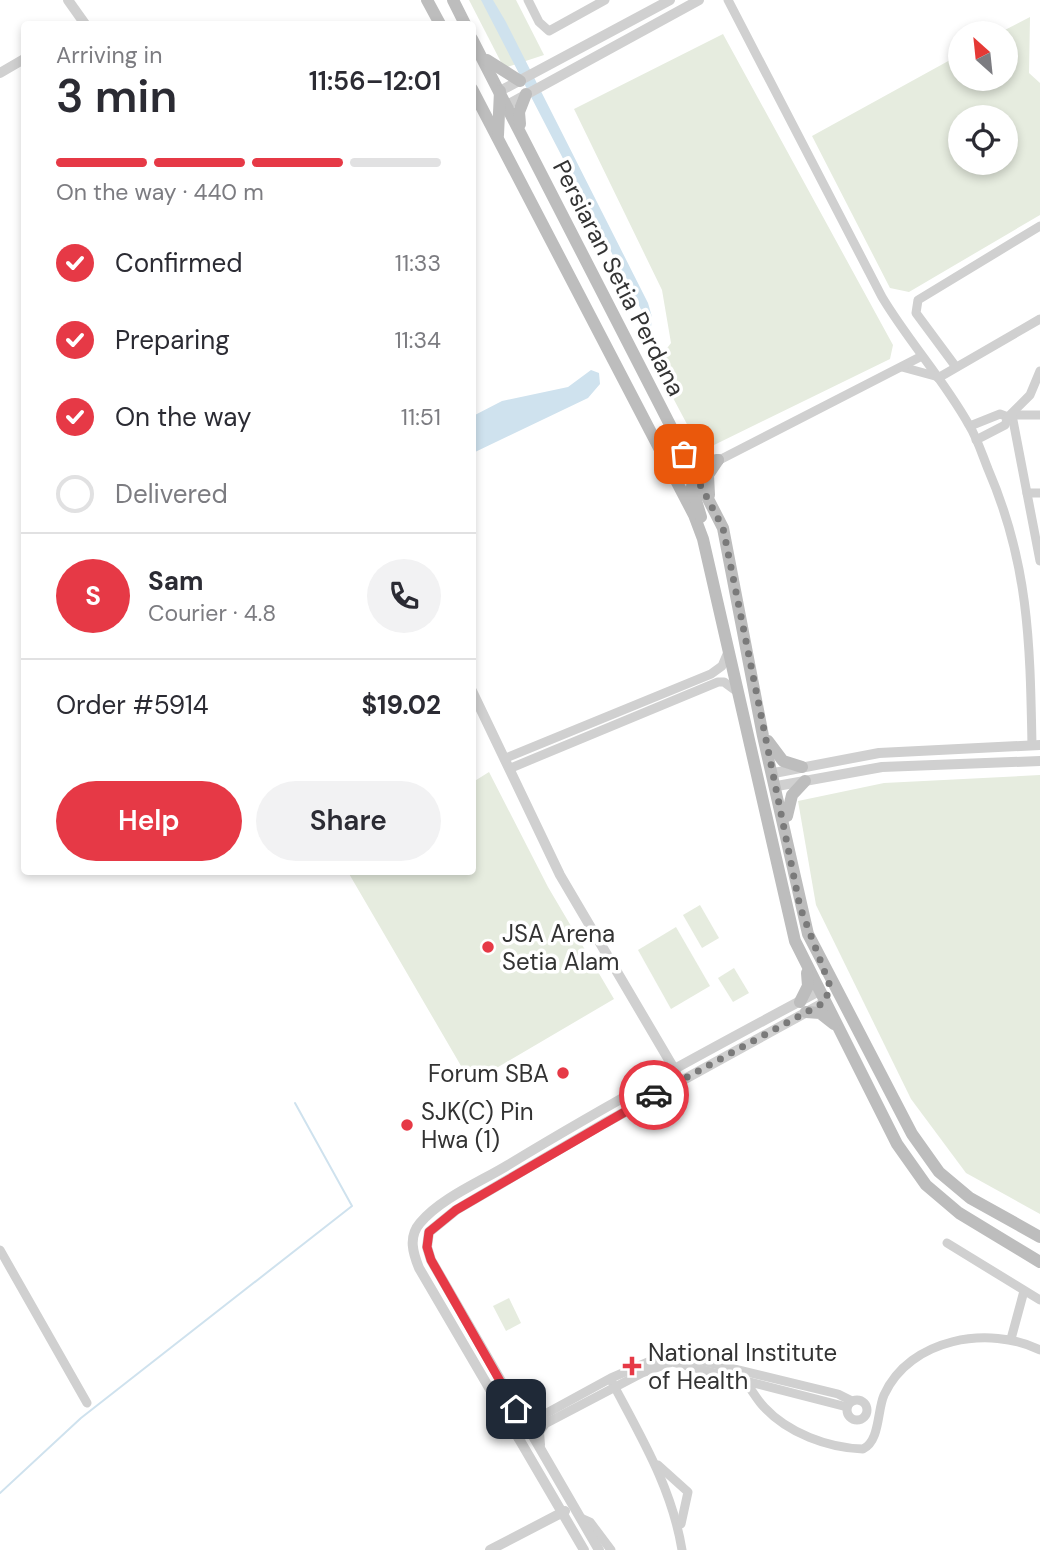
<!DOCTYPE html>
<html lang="en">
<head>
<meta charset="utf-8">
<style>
  :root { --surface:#fff; --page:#f2f2f3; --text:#2b2b33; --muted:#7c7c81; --line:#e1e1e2; --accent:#e63946 }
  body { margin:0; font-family:"DM Sans",sans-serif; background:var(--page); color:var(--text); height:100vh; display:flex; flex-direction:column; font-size:26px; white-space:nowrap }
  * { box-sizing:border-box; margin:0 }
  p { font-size:23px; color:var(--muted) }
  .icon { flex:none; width:38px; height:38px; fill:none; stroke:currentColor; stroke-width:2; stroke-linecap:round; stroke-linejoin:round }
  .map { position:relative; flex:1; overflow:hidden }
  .panel { position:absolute; left:21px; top:21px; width:455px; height:854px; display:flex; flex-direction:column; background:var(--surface); border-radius:7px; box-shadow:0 4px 10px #0003 }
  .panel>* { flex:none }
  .needle { width:46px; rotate:333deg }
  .buttons { position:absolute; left:948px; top:21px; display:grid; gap:14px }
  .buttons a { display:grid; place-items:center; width:70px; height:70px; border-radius:50%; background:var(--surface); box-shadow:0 4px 10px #0003; font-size:35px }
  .pin { position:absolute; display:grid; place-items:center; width:60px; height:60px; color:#fff; margin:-30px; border-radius:14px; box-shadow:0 4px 10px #0006 }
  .courier { position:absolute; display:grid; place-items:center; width:70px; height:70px; margin:-35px; border:5px solid #e63946; border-radius:50%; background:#fff; color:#222; box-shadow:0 2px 9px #0007 }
  .overview em { font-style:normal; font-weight:600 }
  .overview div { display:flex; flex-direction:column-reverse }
  .overview { display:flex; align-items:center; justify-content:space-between; height:119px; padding:0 35px }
  h1 { font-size:46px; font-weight:600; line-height:52px }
  .bar { display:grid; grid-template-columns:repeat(4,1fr); gap:10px 7px; align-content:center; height:84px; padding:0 35px }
  .bar i { height:9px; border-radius:5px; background:var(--line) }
  .bar .current { background:var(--accent) }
  .bar p { grid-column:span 4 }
  .line { display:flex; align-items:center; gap:18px; padding:0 35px; border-top:2px solid var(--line) }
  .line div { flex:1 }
  .round { display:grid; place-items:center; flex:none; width:74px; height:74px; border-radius:37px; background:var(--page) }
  ol { padding:0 35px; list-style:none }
  li { display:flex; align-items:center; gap:21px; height:77px }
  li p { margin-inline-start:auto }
  li .icon { padding:7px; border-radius:50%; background:var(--accent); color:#fff; stroke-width:4 }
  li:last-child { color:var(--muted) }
  li i { width:38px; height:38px; border:4px solid var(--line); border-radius:50% }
  .button { display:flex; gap:14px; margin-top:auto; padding:14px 35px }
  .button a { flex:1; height:80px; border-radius:42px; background:var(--accent); color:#fff; font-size:28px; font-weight:600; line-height:80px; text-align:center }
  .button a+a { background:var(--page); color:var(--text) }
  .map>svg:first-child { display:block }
  .green { fill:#e6ecdf; fill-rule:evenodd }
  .water { fill:#cfe2ee }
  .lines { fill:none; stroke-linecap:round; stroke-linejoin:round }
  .stream { stroke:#cfe2ee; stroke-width:2 }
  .minor { stroke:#d0d0d0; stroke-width:9 }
  .tertiary { stroke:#d0d0d0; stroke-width:10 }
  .secondary { stroke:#bdbdbd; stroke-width:12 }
  .done { stroke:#7a7a7a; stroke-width:7; stroke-dasharray:0 12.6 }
  .route { stroke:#e63946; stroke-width:9 }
  .poi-dot { fill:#e63946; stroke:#fff; stroke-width:2.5 }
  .labels { text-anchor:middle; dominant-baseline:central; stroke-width:7; stroke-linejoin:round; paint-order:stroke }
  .street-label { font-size:24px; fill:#333; stroke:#fff }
  .poi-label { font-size:24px; fill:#333; stroke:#fff; text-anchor:start }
</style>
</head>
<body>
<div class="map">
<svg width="1040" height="1550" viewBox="0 0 1040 1550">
  <rect width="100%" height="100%" fill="#fff"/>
  <g class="green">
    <polygon points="469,0 516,0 544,55 504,68"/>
    <path d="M1030,17L1029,73L1040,83V215L909,292L890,288L812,136L961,54V79H1006V33H999ZM961,117H1006V163H961Z"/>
    <polygon points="723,34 893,345 890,359 712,446 697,443 655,364 671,343 662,290 574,109"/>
    <polygon points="489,772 548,887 614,999 471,1083 348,872 472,872 473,782"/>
    <polygon points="1040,775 1040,1214 966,1173 911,1099 816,905 798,801 884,783"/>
    <polygon points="700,905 719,938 702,948 683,915"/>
    <polygon points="676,927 710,986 671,1009 638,950"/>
    <polygon points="734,968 749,993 733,1002 718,978"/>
    <polygon points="509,1298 521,1323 506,1331 493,1306"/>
  </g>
  <g class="water">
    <polygon points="481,0 493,0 506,22 648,303 652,317 649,348 645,338 648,323"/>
    <polygon points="591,370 599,373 600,384 588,398 473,453 473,416 502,401 568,387"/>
  </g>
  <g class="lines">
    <polyline class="stream" points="0,1493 81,1418 352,1206 295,1103"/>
    <g class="minor">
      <polyline points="528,0 539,22 549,31 605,0"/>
      <path d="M728,0L882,297C909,342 944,380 969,425C977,438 982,454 988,469C1029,564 1030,643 1032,745"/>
      <polyline points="902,367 935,376"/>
      <polyline points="956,367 916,313 918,300 1040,226"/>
      <polyline points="938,378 1040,319"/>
      <polyline points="1012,415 1040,561"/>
      <polyline points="1012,415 1040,415"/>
      <polyline points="970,426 1000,414 1008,417"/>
      <polyline points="976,440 1005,425 1008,417 1030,395 1040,371"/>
      <polyline points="694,473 920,357"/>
      <polyline points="1027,493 1040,493"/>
      <polyline points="506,758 711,674 722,666 728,652"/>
      <polyline points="511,768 718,682 724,682 739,693"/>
      <polyline points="947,1243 1040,1300"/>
      <polyline points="0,1250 87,1403"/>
      <polyline points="1011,1339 1024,1291"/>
      <path d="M744,1381C752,1389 756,1399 764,1407C788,1433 828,1448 863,1449C880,1441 877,1411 884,1395C910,1338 989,1325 1040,1350"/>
      <path d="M612,1382C641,1437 672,1488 682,1550"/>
      <circle cx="857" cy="1410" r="10"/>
      <polyline points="514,1431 611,1378 669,1353 838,1394 852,1401"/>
      <polyline points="518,1438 642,1373 672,1362 847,1407"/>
      <polyline points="658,1465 688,1492 681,1524"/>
      <polyline points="581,1518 590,1522 611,1550"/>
    </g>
    <g class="tertiary">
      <polyline points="68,0 85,24"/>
      <polyline points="0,73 24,59"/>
      <polyline points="500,91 670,0"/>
      <polyline points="507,105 699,0"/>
      <polyline points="472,691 560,875 676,1072"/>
      <polyline points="774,773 879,753 1040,745"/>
      <polyline points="777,786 882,767 1040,761"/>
      <polyline points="516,1409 533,1415 543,1414"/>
      <polyline points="540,1445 539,1432 546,1422"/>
      <polyline points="490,1550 565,1511"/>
      <path d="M584,1550L419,1268C413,1253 408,1237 420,1223C441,1198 480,1182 508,1165C610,1103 714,1047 819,991"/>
      <polyline points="599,1550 431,1260 427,1247 429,1232 456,1210 603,1124 825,1002"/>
    </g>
    <g class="secondary">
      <polyline points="427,0 440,24"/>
      <polyline points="453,0 465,24"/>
      <polyline points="472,39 723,528 763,736 808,934 912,1134 939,1172 970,1198 1040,1237"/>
      <polyline points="487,60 520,81"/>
      <polyline points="472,89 694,515 703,539 795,941 897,1144 926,1185 959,1213 1040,1262"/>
      <polyline points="520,124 519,112 526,94"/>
      <polyline points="498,135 500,91"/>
      <polyline points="685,446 702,462 718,460"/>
      <polyline points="694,473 692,487 701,517"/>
      <polyline points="709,495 708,475 718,460"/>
      <polyline points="768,741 783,761 802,767"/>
      <polyline points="787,816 792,795 805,781"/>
      <polyline points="800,1002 808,986 807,973"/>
      <polyline points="806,1012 820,1013 834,1024"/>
    </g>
  </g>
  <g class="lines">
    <polyline class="done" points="654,1095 825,1002 830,986 800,907 723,528 684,454"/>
    <polyline class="route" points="516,1409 431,1260 427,1247 429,1232 456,1210 654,1095"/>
  </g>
  <g class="poi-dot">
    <circle cx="488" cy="947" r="7"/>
    <circle cx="563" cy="1073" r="7"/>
    <circle cx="407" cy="1125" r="7"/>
    <path d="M628.5 1355.5h7v7h7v7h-7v7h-7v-7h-7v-7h7z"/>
  </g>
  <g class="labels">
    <g class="street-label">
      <text transform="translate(619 278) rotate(63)">Persiaran Setia Perdana</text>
    </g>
    <g class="poi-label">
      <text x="502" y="933">JSA Arena<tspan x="502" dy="28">Setia Alam</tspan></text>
      <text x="549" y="1073" text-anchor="end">Forum SBA</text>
      <text x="421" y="1111">SJK(C) Pin<tspan x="421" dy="28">Hwa (1)</tspan></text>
      <text x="648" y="1352">National Institute<tspan x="648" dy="28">of Health</tspan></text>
    </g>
  </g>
</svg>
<div class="buttons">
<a><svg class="needle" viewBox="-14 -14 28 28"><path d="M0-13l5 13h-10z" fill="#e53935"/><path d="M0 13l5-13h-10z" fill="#7c7c81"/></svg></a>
<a><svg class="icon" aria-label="locate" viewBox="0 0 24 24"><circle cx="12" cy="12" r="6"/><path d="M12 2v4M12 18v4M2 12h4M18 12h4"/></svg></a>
</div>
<div class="pin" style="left:684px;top:454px;background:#ea580c"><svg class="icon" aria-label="bag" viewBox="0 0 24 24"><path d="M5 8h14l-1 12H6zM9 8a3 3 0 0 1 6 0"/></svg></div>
<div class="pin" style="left:516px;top:1409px;background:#1f2937"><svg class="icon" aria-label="home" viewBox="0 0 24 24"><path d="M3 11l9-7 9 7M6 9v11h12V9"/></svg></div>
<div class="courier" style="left:654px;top:1095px"><svg class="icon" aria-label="car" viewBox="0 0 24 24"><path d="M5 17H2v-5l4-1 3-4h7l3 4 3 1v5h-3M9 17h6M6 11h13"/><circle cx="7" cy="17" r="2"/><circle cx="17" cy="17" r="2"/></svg></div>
<section class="panel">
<div class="overview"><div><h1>3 min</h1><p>Arriving in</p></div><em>11:56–12:01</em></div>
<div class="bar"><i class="current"></i><i class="current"></i><i class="current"></i><i></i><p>On the way · 440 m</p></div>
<ol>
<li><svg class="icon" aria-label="check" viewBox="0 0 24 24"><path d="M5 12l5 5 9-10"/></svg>Confirmed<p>11:33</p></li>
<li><svg class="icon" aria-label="check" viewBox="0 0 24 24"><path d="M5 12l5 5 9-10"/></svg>Preparing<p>11:34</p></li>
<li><svg class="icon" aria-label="check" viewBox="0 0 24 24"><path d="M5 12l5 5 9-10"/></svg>On the way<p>11:51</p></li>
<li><i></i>Delivered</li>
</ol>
<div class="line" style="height:126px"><b class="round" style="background:var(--accent);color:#fff">S</b><div><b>Sam</b><p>Courier · 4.8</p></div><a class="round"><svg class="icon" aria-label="phone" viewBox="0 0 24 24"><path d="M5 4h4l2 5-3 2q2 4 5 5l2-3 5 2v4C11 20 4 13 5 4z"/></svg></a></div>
<div class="line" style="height:91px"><div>Order #5914</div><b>$19.02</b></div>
<div class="button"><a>Help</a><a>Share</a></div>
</section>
</div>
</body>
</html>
